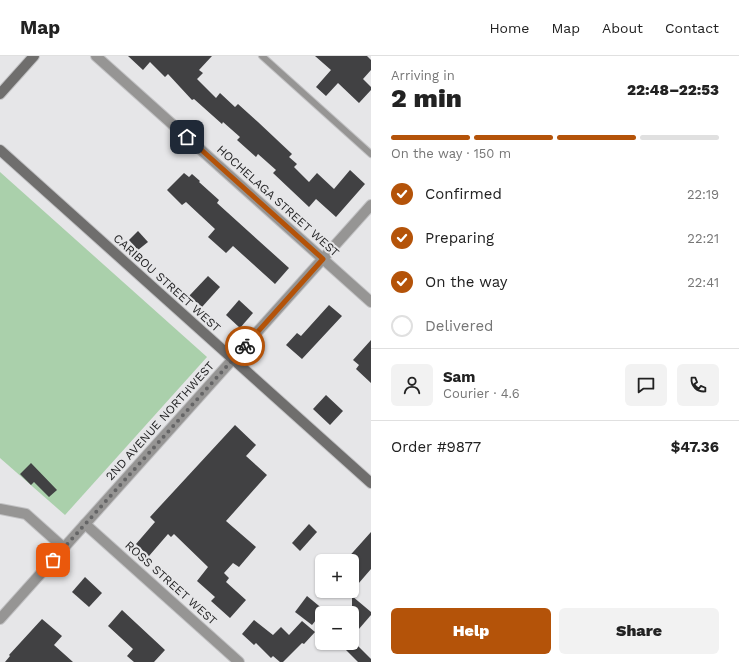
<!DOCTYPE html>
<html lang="en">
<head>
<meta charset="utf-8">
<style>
  :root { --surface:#fff; --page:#f2f2f2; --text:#222; --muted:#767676; --line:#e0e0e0; --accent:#b45309 }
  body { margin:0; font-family:"Work Sans",sans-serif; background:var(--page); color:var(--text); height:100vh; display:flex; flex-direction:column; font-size:15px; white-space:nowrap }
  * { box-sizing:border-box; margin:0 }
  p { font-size:13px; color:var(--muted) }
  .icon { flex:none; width:22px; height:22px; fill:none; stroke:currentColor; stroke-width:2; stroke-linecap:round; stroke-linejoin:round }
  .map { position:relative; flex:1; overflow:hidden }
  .details { display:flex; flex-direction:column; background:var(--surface); width:368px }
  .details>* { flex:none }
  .buttons { position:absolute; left:315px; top:498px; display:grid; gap:8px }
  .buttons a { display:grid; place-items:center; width:44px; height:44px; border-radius:6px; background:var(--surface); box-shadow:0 1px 3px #0004; font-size:20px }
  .pin { position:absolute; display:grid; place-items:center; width:34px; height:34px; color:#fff; margin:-17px; border-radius:8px; box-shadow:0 2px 6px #0006 }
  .courier { position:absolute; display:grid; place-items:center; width:40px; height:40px; margin:-20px; border:3px solid #b45309; border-radius:50%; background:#fff; color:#222; box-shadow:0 1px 5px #0007 }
  .headline em { font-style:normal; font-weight:800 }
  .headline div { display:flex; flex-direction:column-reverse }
  .headline { display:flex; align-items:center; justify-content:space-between; height:68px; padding:0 20px }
  h1 { font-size:26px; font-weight:800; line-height:30px }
  .bar { display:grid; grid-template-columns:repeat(4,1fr); gap:6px 4px; align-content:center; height:48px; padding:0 20px }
  .bar i { height:5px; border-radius:3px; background:var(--line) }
  .bar .current { background:var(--accent) }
  .bar p { grid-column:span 4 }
  .line { display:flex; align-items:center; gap:10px; padding:0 20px; border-top:1px solid var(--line) }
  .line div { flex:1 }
  .round { display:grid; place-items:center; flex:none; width:42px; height:42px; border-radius:6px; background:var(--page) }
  ol { padding:0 20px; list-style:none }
  li { display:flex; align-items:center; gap:12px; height:44px }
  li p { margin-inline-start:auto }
  li .icon { padding:4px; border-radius:50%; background:var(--accent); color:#fff; stroke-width:4 }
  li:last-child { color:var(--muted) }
  li i { width:22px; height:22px; border:2px solid var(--line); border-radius:50% }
  .button { display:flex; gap:8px; margin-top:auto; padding:8px 20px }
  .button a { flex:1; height:46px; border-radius:6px; background:var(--accent); color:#fff; font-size:16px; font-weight:800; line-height:46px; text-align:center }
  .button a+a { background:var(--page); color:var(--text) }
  header { display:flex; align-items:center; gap:24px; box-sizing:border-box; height:56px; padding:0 20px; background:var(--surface); border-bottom:1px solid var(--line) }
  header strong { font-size:19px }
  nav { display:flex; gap:22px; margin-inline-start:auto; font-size:14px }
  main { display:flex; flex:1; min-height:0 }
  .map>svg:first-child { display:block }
  .green { fill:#aad0ab }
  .building { fill:#414143 }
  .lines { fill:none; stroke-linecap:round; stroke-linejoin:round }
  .lane-casing { stroke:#c2c2c4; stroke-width:8 }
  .street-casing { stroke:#c2c2c4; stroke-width:12 }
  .secondary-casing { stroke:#c2c2c4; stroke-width:12 }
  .lane { stroke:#969594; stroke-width:6 }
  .street { stroke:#969594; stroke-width:10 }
  .secondary { stroke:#6f6e6d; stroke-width:10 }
  .done { stroke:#656566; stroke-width:4; stroke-dasharray:0 7.2 }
  .route { stroke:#b45309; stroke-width:5 }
  .labels { text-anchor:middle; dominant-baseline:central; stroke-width:4; stroke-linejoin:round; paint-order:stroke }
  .street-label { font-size:12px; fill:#1f1f20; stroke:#e6e6e8 }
</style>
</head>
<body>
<header>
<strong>Map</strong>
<nav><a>Home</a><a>Map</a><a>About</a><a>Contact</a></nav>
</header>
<main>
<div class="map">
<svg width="371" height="606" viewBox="0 0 371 606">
  <rect width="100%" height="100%" fill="#e6e6e8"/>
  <polygon class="green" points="0,116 207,301 65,459 0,402"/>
  <g class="building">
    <polygon points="128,0 212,0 199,14 203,17 197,23 216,42 220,37 235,51 238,48 258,66 292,98 289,101 297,108 294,111 309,126 317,117 334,133 350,114 365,128 336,161 316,143 309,151 273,117 276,114 258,98 256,101 237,84 240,81 223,66 222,68 194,43 192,44 168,18 165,21 150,6 143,14"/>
    <polygon points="315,0 367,0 371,4 371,14 363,23 371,31 371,34 359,47 338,27 326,40 316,31 331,14"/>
    <polygon points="184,117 189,121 192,118 200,125 199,126 219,144 217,147 289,212 275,228 233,190 226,197 208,181 215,173 186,146 182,149 167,134"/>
    <polygon points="138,175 148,186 138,194 129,184"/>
    <polygon points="208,220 220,231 202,251 189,240"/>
    <polygon points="239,244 253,257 240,272 226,259"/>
    <polygon points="329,249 342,260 302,303 286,289 297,277 301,280"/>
    <polygon points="371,284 371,327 356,313 359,309 353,304"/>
    <polygon points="326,339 343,355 330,369 313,353"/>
    <polygon points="235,369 256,389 246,400 267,419 226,465 256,491 239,511 233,507 224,517 229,522 226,526 246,544 230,562 211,545 215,541 197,525 208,511 174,478 171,481 168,478 149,500 136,488 155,466 150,461"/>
    <polygon points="31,407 57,434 49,441 34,426 31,429 20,418"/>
    <polygon points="309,468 317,476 300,495 292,487"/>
    <polygon points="371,476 371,513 352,535 352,505 345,505"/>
    <polygon points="85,521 102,537 89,551 72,536"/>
    <polygon points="307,540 324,554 312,569 295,556"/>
    <polygon points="352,540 371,556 371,559 352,581"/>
    <polygon points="122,554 165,594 154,606 134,606 127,600 133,593 108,570"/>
    <polygon points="42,563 62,580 54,589 73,606 5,606 10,600 9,599"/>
    <polygon points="254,564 273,579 281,571 289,579 302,565 315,576 304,588 302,587 283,606 280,606 273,600 271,602 256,587 254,589 242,578"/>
    <polygon points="339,587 355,587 371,603 371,606 358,606"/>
  </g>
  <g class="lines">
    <g class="lane-casing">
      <polyline id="lane" points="262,0 371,98"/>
    </g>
    <g class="street-casing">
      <g id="street">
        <polyline points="96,0 371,246"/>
        <polyline points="0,453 26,458 64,492"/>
        <polyline points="85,468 239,606"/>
        <polyline points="0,563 371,149"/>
      </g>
    </g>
    <g class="secondary-casing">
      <g id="secondary">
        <polyline points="0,38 34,0"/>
        <polyline points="0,94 371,427"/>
      </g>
    </g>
    <use href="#lane" class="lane"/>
    <use href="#street" class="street"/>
    <use href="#secondary" class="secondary"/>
  </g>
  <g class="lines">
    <polyline class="done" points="53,504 245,290"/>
    <polyline class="route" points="187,81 323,203 245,290"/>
  </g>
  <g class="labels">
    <g class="street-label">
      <text transform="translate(278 145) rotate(42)">HOCHELAGA STREET WEST</text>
      <text transform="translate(167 227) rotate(42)">CARIBOU STREET WEST</text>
      <text transform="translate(160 365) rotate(-48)">2ND AVENUE NORTHWEST</text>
      <text transform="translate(171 527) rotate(42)">ROSS STREET WEST</text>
    </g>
  </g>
</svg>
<div class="buttons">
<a>+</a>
<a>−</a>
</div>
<div class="pin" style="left:53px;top:504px;background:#ea580c"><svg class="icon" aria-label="bag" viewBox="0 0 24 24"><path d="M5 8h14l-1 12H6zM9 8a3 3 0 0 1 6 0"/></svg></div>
<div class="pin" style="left:187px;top:81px;background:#1f2937"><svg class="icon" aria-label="home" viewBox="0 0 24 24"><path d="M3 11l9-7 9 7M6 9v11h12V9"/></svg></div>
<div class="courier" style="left:245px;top:290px"><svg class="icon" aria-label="bike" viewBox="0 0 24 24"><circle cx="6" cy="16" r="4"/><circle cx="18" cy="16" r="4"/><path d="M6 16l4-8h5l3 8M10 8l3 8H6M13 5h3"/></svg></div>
</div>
<section class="details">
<div class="headline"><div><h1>2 min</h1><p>Arriving in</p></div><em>22:48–22:53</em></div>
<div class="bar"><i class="current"></i><i class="current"></i><i class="current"></i><i></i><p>On the way · 150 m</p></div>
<ol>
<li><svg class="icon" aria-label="check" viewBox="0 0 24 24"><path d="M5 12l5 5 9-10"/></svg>Confirmed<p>22:19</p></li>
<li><svg class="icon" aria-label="check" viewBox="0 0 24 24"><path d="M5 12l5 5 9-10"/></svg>Preparing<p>22:21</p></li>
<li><svg class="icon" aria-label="check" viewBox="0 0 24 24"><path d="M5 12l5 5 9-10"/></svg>On the way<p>22:41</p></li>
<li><i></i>Delivered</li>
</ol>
<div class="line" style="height:72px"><a class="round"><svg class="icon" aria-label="person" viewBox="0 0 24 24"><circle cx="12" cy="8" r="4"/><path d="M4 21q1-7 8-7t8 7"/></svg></a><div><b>Sam</b><p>Courier · 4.6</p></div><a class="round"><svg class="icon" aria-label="chat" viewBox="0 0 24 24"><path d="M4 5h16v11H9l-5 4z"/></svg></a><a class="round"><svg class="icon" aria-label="phone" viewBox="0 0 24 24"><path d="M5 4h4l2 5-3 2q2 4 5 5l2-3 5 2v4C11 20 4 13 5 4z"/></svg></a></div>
<div class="line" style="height:52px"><div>Order #9877</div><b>$47.36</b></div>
<div class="button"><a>Help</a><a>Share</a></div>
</section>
</main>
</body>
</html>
